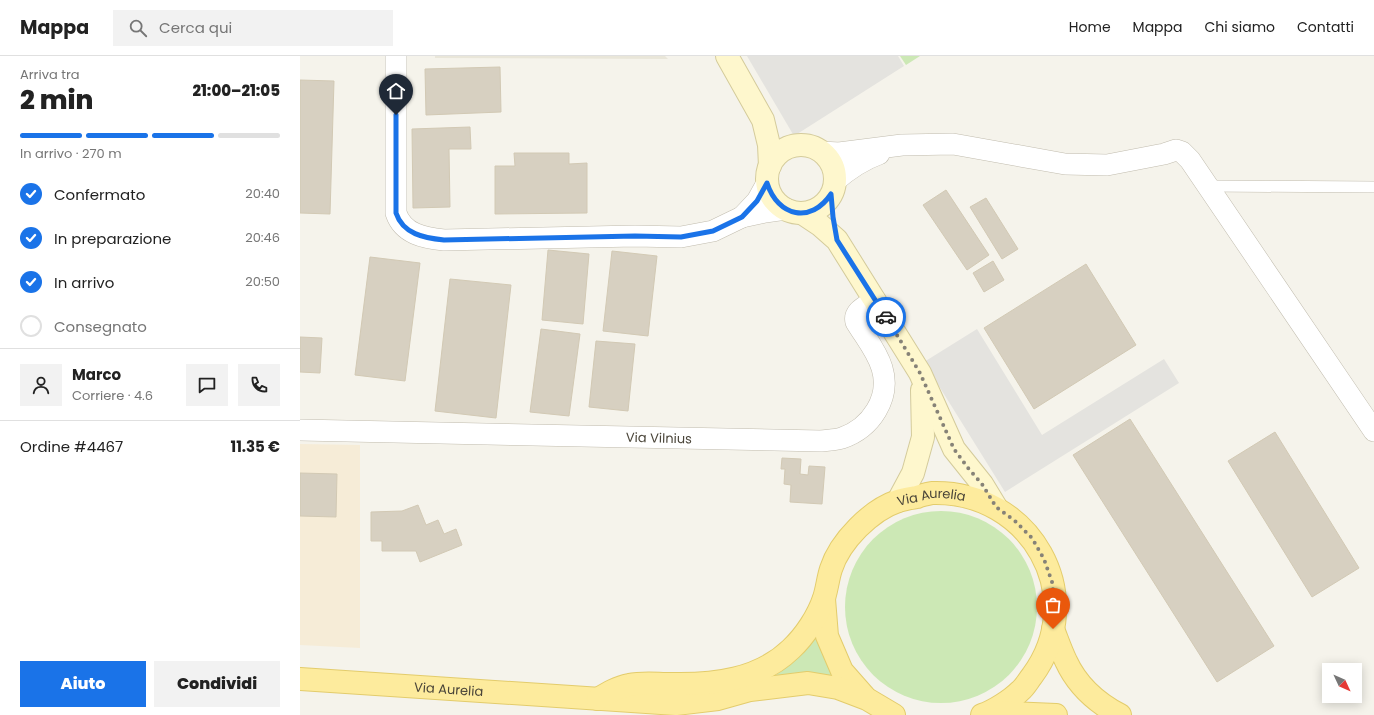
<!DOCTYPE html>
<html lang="it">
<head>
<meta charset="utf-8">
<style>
  :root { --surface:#fff; --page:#f2f2f2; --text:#222; --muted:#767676; --line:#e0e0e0; --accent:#1a73e8 }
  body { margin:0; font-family:Poppins,sans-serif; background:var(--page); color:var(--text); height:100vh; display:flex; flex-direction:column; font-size:15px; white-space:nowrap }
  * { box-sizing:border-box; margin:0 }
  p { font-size:13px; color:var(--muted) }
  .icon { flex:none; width:22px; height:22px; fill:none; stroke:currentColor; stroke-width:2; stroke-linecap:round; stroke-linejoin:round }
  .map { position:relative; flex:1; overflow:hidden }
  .drawer { display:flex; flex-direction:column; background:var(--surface); width:300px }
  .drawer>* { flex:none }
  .needle { width:26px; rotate:134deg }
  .buttons { position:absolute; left:1022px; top:607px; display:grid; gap:8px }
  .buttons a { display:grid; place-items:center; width:40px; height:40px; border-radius:0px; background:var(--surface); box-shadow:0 2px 10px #0003; font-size:20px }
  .pin { position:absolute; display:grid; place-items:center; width:34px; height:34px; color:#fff; margin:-41px -17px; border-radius:50% 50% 50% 0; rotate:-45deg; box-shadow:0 0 4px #0007 }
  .pin .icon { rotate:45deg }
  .courier { position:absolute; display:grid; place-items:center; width:40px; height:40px; margin:-20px; border:3px solid #1a73e8; border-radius:50%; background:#fff; color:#222; box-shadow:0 1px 5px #0007 }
  .headline em { font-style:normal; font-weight:800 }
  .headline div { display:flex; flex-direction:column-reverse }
  .headline { display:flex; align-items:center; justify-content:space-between; height:68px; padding:0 20px }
  h1 { font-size:26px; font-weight:800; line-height:30px }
  .bar { display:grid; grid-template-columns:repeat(4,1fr); gap:6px 4px; align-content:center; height:48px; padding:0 20px }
  .bar i { height:5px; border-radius:3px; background:var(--line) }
  .bar .selected { background:var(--accent) }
  .bar p { grid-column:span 4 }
  .line { display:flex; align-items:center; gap:10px; padding:0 20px; border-top:1px solid var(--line) }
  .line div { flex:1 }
  .round { display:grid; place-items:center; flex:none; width:42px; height:42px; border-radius:0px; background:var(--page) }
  ol { padding:0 20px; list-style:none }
  li { display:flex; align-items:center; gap:12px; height:44px }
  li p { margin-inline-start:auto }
  li .icon { padding:4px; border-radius:50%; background:var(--accent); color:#fff; stroke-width:4 }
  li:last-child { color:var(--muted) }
  li i { width:22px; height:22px; border:2px solid var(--line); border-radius:50% }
  .action { display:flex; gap:8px; margin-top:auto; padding:8px 20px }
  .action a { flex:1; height:46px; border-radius:0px; background:var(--accent); color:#fff; font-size:16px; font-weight:800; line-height:46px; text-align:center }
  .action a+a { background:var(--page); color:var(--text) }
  header { display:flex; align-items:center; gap:24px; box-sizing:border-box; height:56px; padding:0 20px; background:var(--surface); border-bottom:1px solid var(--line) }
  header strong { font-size:19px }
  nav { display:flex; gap:22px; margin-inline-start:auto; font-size:14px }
  .search { width:280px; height:36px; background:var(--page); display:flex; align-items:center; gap:10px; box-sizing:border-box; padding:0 14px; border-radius:0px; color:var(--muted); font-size:15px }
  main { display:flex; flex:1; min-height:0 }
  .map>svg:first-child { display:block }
  .residential { fill:#e9e6d9 }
  .commercial { fill:#f6ecd7 }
  .green { fill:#cce8b5 }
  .parking { fill:#e4e3df }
  .building { fill:#d7d0c1; stroke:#d2c9b4 }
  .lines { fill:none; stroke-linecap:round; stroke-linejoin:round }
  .lane-casing { stroke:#c1bcae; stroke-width:12 }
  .street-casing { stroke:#c1bcae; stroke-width:22 }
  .secondary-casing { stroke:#d4cb9b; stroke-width:24 }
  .primary-casing { stroke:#e3cc6c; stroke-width:24 }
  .lane { stroke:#fff; stroke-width:11 }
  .street { stroke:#fff; stroke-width:21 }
  .secondary { stroke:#fef7cd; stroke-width:22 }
  .primary { stroke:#fdeb9d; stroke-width:22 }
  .done { stroke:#868277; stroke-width:4; stroke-dasharray:0 7.2 }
  .route { stroke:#1a73e8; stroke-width:5 }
  .labels { text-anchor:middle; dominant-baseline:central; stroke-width:4; stroke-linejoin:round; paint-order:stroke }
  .street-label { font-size:13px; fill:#4a4539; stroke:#fff }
</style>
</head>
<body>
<header>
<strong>Mappa</strong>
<div class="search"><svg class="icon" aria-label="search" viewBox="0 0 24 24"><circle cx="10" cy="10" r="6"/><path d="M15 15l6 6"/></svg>Cerca qui</div>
<nav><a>Home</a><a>Mappa</a><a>Chi siamo</a><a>Contatti</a></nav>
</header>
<main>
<section class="drawer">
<div class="headline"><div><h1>2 min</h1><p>Arriva tra</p></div><em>21:00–21:05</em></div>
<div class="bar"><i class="selected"></i><i class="selected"></i><i class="selected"></i><i></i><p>In arrivo · 270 m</p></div>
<ol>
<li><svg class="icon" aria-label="check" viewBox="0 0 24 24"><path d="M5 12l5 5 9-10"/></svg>Confermato<p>20:40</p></li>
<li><svg class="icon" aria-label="check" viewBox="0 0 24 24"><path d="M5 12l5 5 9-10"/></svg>In preparazione<p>20:46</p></li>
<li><svg class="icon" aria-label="check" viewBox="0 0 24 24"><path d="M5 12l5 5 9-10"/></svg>In arrivo<p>20:50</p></li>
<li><i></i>Consegnato</li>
</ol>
<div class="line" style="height:72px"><a class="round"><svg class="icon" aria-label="person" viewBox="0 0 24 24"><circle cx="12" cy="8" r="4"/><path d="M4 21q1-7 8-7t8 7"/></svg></a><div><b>Marco</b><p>Corriere · 4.6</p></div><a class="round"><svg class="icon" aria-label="chat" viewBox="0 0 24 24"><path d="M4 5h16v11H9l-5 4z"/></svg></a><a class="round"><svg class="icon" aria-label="phone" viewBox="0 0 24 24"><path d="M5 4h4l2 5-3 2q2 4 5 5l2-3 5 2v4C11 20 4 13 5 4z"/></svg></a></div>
<div class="line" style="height:52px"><div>Ordine #4467</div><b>11.35 €</b></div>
<div class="action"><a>Aiuto</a><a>Condividi</a></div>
</section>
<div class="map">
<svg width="1074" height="659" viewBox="0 0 1074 659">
  <rect width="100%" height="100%" fill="#f5f3eb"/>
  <polygon class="residential" points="135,0 365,0 368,3 135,2"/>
  <polygon class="commercial" points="0,388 60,389 60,592 0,589"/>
  <g class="green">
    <polygon points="600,0 620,0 606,9"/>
    <circle cx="641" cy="551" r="96"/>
    <path d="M516,580L524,602L534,621L491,618L474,620C492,609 504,596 516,580Z"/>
  </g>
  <g class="parking">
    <polygon points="447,0 598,0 604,10 494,80"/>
    <polygon points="677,273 742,379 864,303 879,327 705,436 624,306"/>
  </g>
  <g class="building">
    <polygon points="200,11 201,56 126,59 125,13"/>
    <polygon points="0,24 34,25 30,158 0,157"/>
    <polygon points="170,71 171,93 149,93 150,151 113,152 112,73"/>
    <polygon points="214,97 269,97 269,108 287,107 287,157 195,158 195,110 215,110"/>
    <polygon points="646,134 689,199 667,214 623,149"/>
    <polygon points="686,142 718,193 702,203 670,151"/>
    <polygon points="248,194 289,198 283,268 242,264"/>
    <polygon points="312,195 357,200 348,280 303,275"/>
    <polygon points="70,201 120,207 105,325 55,319"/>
    <polygon points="693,205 704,224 684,236 673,217"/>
    <polygon points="786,208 836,289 734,353 684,272"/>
    <polygon points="150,223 211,229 196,362 135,355"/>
    <polygon points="241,273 280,278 269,360 230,356"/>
    <polygon points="0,281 22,282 20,317 0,316"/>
    <polygon points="296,285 335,288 328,355 289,351"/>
    <polygon points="830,363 974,590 917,626 773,399"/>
    <polygon points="975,376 1059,512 1012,541 928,405"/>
    <polygon points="482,402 501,403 500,418 508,419 509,410 525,411 522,448 490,446 491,429 484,428 485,413 481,413"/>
    <polygon points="0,417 37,418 36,461 0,460"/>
    <polygon points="118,449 126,469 138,464 144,478 156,473 162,489 120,506 116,495 82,495 82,485 71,485 71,456 102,455"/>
  </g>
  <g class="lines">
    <g class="lane-casing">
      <polyline id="lane" points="908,130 1074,131"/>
    </g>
    <g class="street-casing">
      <g id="street">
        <path d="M96,0V157C103,178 124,182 144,184L335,180L381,181L413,175L442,161L465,156L486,153"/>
        <polyline points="521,96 539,97 602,89 653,88 765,108 807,109 864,98 876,94 882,96 890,104 1074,375"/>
        <path d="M535,125C549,113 562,104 579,98"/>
        <polyline points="442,161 457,145 467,127"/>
        <path id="s1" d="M0,374L521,385C528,384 536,384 542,382C571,372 591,342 582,312C577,295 565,281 556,266C553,255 566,250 575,244"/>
      </g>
    </g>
    <g class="secondary-casing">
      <g id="secondary">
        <polyline points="427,0 463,64 469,89 470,110"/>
        <circle cx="501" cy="123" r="34"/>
        <polyline points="502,157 520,169 537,184 620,317 654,393 682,428 696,451"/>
        <polyline points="598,445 613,417 623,381 622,334"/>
      </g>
    </g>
    <g class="primary-casing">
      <g id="primary">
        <polyline points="524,543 527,580 542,615 564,640"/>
        <path d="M753,573C757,583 761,595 766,605C777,629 797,647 820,659"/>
        <path id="s2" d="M0,623L376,648L418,643L450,634L508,627L538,632L567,643L594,659"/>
        <path id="s3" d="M298,643C308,637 318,631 329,629C343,626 357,628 371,628C414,629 459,624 491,593C505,580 518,560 524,542C527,533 528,522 531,513C540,485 571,454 598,445C604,443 611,442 617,441C622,439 627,438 632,437C730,434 791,540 732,620C728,625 725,631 720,635C711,644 694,655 682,659"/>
        <polyline points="691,656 756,659"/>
      </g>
    </g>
    <use href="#lane" class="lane"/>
    <use href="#street" class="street"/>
    <use href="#secondary" class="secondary"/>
    <use href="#primary" class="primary"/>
  </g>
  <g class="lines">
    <polyline class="done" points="586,261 620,317 654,393 668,412 682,428 696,451 715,465 732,482 744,503 752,526 755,549 753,573"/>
    <path class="route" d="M96,59V157C103,178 124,182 144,184L335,180L381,181L413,175L442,161L457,145L467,127C478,161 511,168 531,138L533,161L537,184L586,261"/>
  </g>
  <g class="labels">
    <g class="street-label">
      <text stroke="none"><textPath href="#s1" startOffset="359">Via Vilnius</textPath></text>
      <text stroke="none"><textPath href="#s3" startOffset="428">Via Aurelia</textPath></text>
      <text stroke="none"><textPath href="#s2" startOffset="149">Via Aurelia</textPath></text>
    </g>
  </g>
</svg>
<div class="buttons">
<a><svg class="needle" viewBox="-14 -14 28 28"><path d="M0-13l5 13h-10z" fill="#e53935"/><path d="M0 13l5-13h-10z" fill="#767676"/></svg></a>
</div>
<div class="pin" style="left:753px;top:573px;background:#ea580c"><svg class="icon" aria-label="bag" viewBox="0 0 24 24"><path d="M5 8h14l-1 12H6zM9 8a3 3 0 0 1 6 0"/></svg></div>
<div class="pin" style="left:96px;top:59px;background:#1f2937"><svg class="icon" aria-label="home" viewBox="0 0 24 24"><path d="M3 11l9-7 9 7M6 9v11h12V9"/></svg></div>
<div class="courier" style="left:586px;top:261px"><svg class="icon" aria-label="car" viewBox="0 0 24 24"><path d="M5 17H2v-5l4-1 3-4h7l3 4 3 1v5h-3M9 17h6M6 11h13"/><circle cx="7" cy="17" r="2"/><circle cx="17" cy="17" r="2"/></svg></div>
</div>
</main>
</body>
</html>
